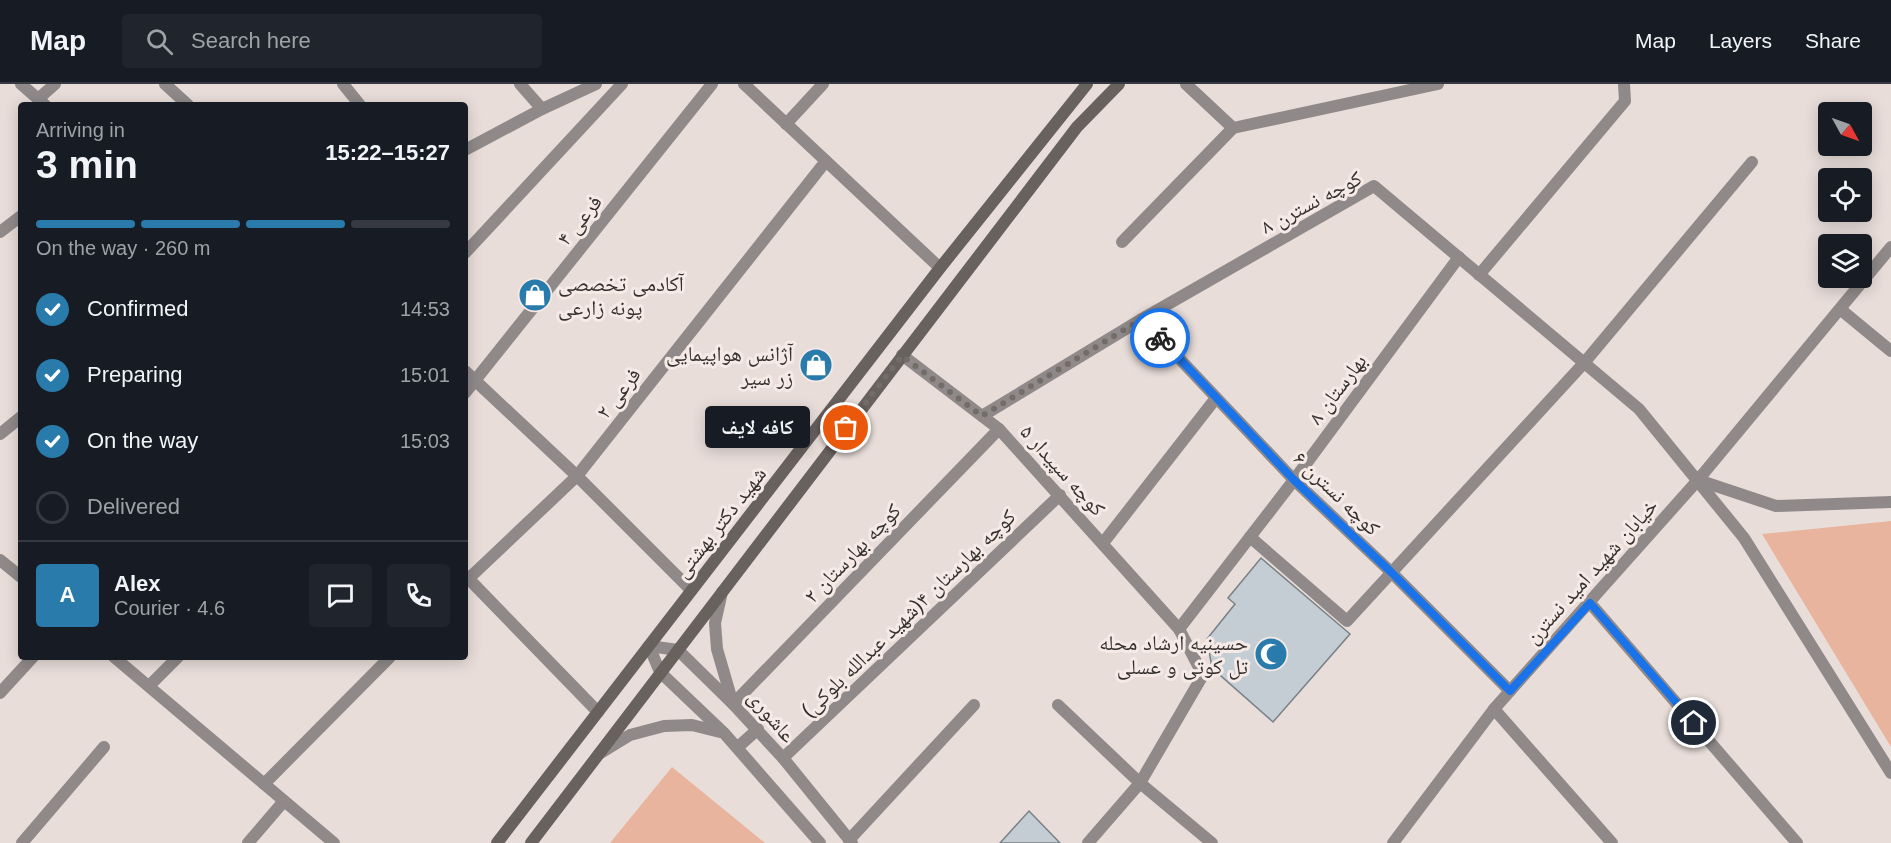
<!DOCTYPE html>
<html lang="en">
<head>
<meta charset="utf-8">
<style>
  :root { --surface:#171b24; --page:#20242c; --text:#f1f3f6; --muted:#9ea1a6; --line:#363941; --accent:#287bab }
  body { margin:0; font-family:Helvetica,"Noto Naskh Arabic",sans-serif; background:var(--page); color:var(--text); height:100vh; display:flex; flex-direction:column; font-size:22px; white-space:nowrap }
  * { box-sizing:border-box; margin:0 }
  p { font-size:20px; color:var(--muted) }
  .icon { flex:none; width:33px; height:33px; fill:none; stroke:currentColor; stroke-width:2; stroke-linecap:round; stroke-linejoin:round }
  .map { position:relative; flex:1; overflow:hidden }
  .details { position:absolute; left:18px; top:18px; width:450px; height:558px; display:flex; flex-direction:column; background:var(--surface); border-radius:6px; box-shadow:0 3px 15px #0003 }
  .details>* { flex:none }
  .needle { width:39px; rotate:130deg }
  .controls { position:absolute; left:1818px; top:18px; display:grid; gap:12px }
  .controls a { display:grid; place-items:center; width:54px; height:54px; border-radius:6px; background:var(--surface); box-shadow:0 3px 15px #0003; font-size:30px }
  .pin { position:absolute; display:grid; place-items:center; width:51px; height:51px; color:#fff; margin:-26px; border:3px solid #fff; border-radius:50%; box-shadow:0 2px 6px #0007 }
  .courier { position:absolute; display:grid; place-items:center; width:60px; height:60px; margin:-30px; border:4px solid #1a73e8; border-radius:50%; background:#fff; color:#222; box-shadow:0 2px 8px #0007 }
  .bubble { position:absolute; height:42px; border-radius:6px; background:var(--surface); box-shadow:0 3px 15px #0003; font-size:20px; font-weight:800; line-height:42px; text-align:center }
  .summary em { font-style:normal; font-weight:800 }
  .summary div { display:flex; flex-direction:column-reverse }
  .summary { display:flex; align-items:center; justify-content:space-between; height:102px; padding:0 18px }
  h1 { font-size:39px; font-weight:800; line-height:45px }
  .bar { display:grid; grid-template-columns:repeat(4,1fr); gap:9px 6px; align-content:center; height:72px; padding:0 18px }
  .bar i { height:8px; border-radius:4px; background:var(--line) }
  .bar .selected { background:var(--accent) }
  .bar p { grid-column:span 4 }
  .line { display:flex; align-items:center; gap:15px; padding:0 18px; border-top:2px solid var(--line) }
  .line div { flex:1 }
  .round { display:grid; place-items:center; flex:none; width:63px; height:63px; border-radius:6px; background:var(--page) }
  ol { padding:0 18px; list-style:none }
  li { display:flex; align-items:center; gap:18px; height:66px }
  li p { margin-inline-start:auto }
  li .icon { padding:6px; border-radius:50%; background:var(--accent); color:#fff; stroke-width:4 }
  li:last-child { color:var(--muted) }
  li i { width:33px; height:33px; border:3px solid var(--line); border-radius:50% }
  header { display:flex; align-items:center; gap:36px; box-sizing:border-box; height:84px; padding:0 30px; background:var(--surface); border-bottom:2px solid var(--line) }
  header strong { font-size:28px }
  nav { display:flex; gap:33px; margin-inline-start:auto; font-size:21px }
  .search { width:420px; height:54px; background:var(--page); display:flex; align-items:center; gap:15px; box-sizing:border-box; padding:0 21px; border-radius:6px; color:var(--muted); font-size:22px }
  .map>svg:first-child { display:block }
  .green { fill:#e9b49d }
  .building { fill:#c4cdd4; stroke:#798187; stroke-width:1.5 }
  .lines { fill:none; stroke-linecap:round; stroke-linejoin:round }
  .minor { stroke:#8f8a89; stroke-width:12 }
  .tertiary { stroke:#8f8a89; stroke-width:12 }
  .secondary { stroke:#68625f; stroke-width:12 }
  .done { stroke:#736d6a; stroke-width:6; stroke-dasharray:0 10.8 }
  .route { stroke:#1a73e8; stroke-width:8 }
  .labels { text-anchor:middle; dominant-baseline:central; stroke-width:6; stroke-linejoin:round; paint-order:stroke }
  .street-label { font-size:21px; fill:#34302e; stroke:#f5eae6 }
  .poi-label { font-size:21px; fill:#34302e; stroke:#f5eae6; text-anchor:end }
</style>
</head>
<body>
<header>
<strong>Map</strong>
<div class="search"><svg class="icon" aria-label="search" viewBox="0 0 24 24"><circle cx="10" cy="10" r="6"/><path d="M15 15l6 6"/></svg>Search here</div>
<nav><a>Map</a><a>Layers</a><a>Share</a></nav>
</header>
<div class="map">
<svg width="1891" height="759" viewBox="0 0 1891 759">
  <rect width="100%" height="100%" fill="#e8ddd9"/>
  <g class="green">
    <polygon points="1891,437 1891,663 1762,450"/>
    <polygon points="672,683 765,759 610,759"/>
  </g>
  <g class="building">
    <polygon points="1261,474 1350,550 1273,638 1212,584 1207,555 1235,520 1228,514"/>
    <polygon points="1029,727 1060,759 1000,759"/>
  </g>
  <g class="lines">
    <g class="minor">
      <polyline points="21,0 45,21"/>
      <polyline points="165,0 188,21"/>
      <polyline points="343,0 360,21"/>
      <polyline points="520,0 542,25"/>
      <polyline points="744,0 940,184"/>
      <polyline points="1186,0 1233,44 1438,0"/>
      <polyline points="38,15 55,0"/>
      <polyline points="786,40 823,0"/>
      <polyline points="465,66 542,25 596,0"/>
      <polyline points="0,148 21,132"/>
      <polyline points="1122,158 1233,44"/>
      <polyline points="465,169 622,0"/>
      <polyline points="1479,191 1625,17 1624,0"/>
      <polyline points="1840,225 1891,267"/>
      <polyline points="1142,235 1294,396 1392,489 1510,607"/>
      <polyline points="902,271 999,345 1179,545 1203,591 1140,699 1088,759"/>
      <polyline points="465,287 577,392 691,506"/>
      <polyline points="465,309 712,0"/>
      <polyline points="982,332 1142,235 1374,102 1639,325 1744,454 1891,689"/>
      <polyline points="0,350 21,333"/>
      <polyline points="1698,396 1891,163"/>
      <polyline points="1250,453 1347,537 1584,279 1752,78"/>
      <polyline points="1103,459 1216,314"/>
      <polyline points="0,476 21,493"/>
      <polyline points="465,491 598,628"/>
      <polyline points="465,498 577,392 826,77"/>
      <polyline points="1590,519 1797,759"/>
      <polyline points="1179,545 1294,396 1459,173"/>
      <polyline points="114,573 334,759"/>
      <polyline points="149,602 178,573"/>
      <polyline points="0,609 33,573"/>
      <polyline points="733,620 999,345"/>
      <polyline points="1058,621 1140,699 1212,759"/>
      <polyline points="1494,625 1612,759"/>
      <polyline points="783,674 1060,411"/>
      <polyline points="264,700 390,573"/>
      <polyline points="849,756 974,621"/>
      <polyline points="22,759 104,663"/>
      <polyline points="248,759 284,717"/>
    </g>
    <g class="tertiary">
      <polyline points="722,508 715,539 717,565 733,620 783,674 852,759"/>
      <polyline points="649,562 660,588 723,648"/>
      <polyline points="649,562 678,566 732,619"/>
      <polyline points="738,663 758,645"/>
      <polyline points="599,670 630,651 664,642 692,641 724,649 820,759"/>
      <polyline points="1393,759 1494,625 1698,396 1776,422 1891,418"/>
    </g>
    <g class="secondary">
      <polyline points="497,759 940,184 1087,0"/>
      <polyline points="531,759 1077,43 1119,0"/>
    </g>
  </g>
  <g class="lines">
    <polyline class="done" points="846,344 902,272 982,332 1142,235 1160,254"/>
    <polyline class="route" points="1160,254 1294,396 1392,489 1510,607 1590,519 1694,639"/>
  </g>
  <defs>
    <g id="shop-disc" transform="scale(1.725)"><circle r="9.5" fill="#287bab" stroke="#f5eae6"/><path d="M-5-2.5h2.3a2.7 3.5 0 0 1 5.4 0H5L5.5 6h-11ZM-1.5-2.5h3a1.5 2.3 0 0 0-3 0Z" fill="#fff"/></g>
    <g id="mosque-disc" transform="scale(1.725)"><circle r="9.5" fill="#287bab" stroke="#f5eae6"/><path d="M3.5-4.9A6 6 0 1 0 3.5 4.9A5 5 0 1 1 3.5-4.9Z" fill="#fff"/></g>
  </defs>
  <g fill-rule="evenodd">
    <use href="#shop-disc" x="535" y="211"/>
    <use href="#shop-disc" x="816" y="281"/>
    <use href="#mosque-disc" x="1271" y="570"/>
  </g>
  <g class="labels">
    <g class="street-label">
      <text transform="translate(1311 118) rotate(-28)">کوچه نسترن ۸</text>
      <text transform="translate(579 136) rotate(-51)">فرعی ۴</text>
      <text transform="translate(1337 305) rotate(-53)">بهارستان ۸</text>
      <text transform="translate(618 309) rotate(-52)">فرعی ۲</text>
      <text transform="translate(1063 386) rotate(48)">کوچه سپیدار ۵</text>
      <text transform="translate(1337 409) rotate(44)">کوچه نسترن ۶</text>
      <text transform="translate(720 438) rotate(-52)">شهید دکتر بهشتی</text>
      <text transform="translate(852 469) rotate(-46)">کوچه بهارستان ۲</text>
      <text transform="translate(1591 487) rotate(-48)">خیابان شهید امید نسترن</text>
      <text transform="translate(908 529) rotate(-44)">کوچه بهارستان ۴(شهید عبدالله بلوکی)</text>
      <text transform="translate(772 632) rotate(50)">عاشوری</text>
    </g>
    <g class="poi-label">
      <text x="558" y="199" text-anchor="start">آکادمی تخصصی<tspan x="558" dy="24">پونه زارعی</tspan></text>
      <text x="793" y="269">آژانس هواپیمایی<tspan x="793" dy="24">زر سیر</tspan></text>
      <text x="1248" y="558">حسینیه ارشاد محله<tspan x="1248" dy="24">تل کوتی و عسلی</tspan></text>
    </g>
  </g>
</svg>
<div class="controls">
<a><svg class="needle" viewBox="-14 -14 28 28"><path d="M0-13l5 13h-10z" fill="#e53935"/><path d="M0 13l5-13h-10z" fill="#9ea1a6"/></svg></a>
<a><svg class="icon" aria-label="locate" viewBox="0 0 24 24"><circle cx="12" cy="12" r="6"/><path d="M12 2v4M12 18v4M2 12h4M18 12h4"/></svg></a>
<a><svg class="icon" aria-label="layers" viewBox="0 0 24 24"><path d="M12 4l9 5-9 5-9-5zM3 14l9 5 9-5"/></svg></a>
</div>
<div class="pin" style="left:846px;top:344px;background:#ea580c"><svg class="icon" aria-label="bag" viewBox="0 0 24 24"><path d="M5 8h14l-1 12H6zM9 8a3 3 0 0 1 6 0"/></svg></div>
<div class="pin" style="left:1694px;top:639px;background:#1f2937"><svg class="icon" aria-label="home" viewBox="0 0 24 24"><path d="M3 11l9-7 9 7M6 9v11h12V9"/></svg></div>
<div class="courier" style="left:1160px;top:254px"><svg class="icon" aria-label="bike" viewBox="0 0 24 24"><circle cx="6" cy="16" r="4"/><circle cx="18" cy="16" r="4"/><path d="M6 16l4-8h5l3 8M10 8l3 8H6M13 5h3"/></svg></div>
<div class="bubble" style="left:705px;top:322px;width:105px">کافه لایف</div>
<section class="details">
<div class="summary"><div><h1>3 min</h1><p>Arriving in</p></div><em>15:22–15:27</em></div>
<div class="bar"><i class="selected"></i><i class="selected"></i><i class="selected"></i><i></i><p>On the way · 260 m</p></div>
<ol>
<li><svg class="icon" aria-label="check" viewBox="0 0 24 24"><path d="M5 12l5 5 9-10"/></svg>Confirmed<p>14:53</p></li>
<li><svg class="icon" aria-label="check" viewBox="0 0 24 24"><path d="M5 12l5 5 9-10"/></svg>Preparing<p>15:01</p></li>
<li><svg class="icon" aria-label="check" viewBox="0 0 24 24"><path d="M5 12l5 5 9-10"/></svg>On the way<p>15:03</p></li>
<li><i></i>Delivered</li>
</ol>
<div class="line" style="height:108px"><b class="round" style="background:var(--accent);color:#fff">A</b><div><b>Alex</b><p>Courier · 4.6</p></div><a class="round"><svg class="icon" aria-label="chat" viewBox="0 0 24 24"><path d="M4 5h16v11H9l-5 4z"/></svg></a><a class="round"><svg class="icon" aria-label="phone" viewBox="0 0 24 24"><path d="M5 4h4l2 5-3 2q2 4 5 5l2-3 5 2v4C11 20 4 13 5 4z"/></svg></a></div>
</section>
</div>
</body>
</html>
